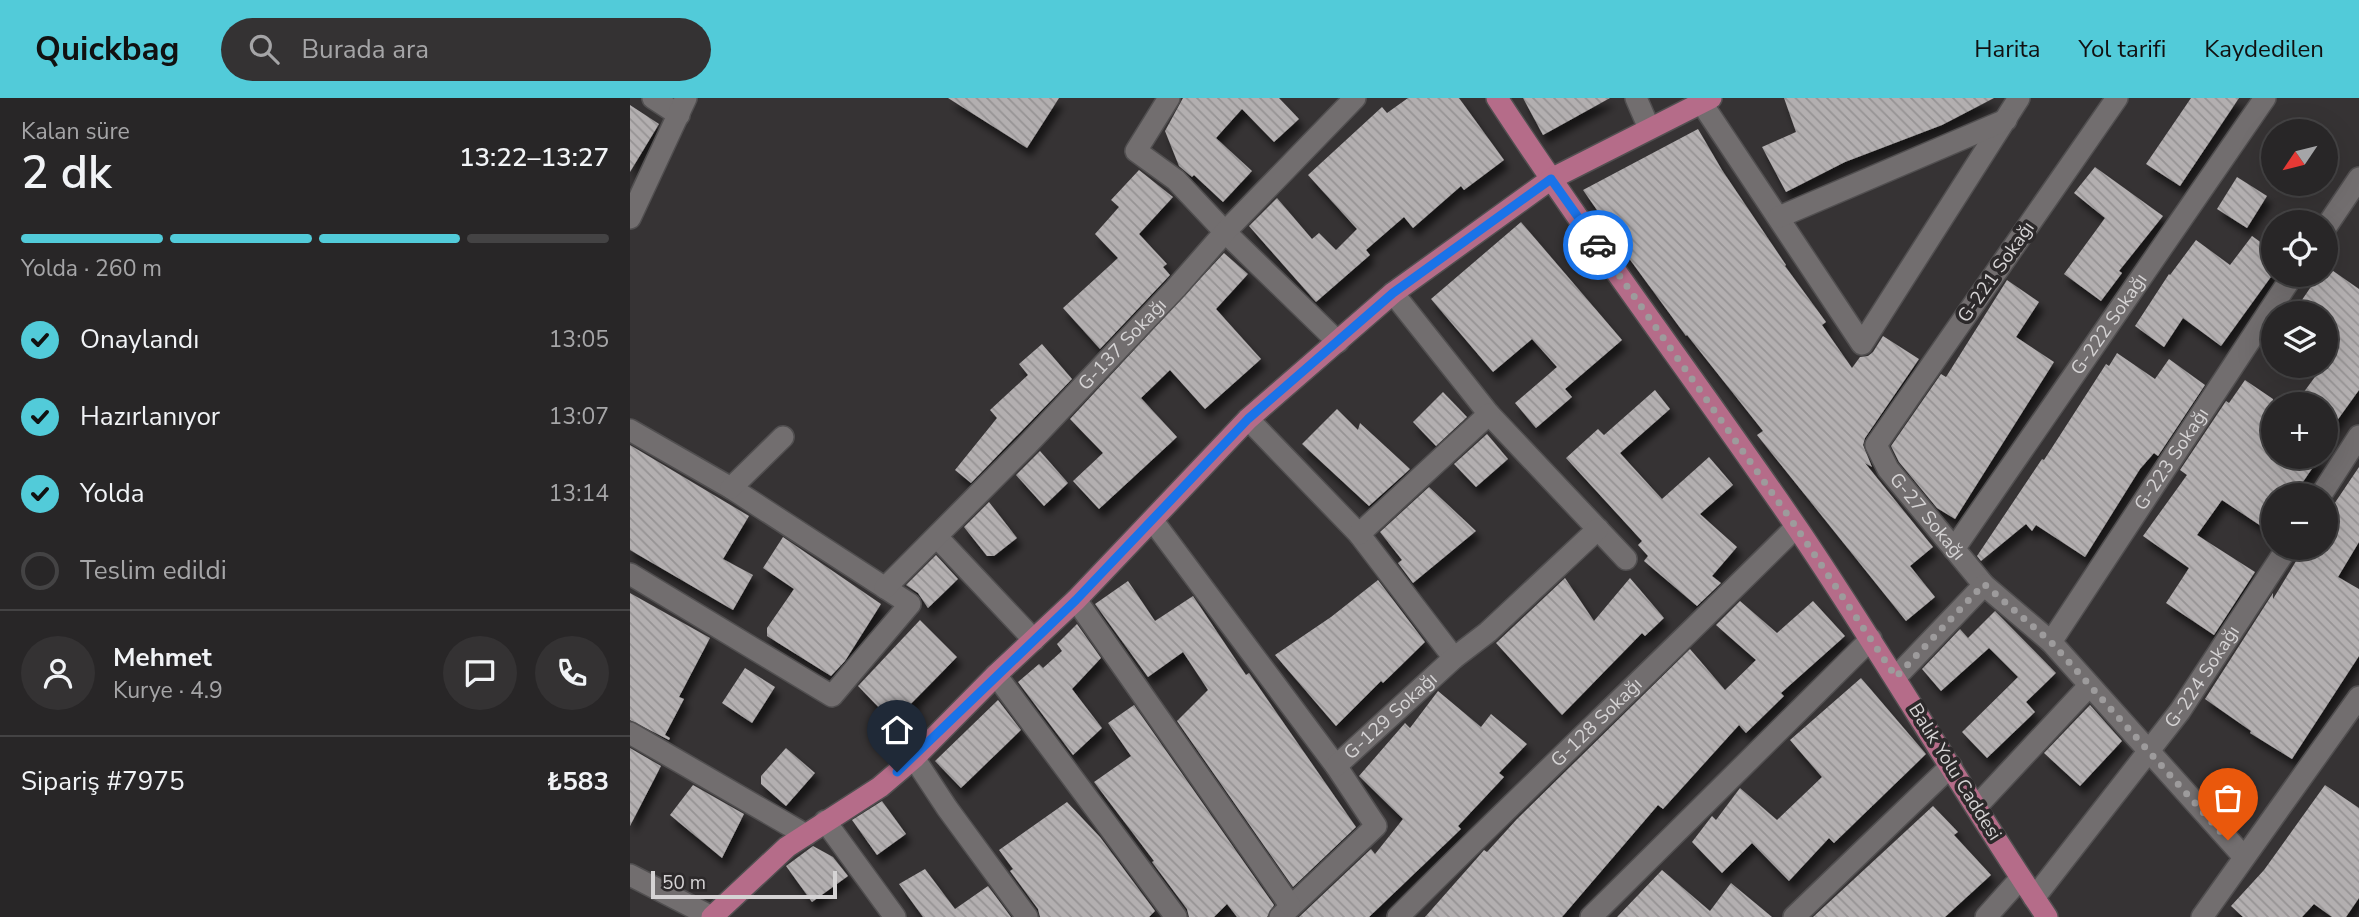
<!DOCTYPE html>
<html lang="tr">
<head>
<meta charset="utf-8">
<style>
  :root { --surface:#282627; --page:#343233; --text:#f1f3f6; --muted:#a5a5a7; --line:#444344; --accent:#52cbd9 }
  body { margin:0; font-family:"Nunito Sans",sans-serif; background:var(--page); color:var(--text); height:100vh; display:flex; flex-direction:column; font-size:26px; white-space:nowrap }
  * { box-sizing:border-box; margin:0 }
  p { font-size:23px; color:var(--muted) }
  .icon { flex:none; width:38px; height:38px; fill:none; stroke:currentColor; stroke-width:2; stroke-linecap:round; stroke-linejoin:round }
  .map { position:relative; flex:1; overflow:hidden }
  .sheet { display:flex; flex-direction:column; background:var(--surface); width:630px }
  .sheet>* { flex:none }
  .needle { width:46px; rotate:235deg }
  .controls { position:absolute; left:1631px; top:21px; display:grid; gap:14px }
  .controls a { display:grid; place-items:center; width:77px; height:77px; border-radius:50%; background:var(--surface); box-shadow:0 7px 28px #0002,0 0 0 2px var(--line); font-size:35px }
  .scale { position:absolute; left:21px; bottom:18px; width:186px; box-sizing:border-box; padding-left:7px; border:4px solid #d5d3d4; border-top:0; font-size:19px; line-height:24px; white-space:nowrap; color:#d5d3d4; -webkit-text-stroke:5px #2c292a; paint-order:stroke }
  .pin { position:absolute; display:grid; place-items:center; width:60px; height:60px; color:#fff; margin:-72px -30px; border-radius:50% 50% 50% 0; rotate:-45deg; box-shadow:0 0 7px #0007 }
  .pin .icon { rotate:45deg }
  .courier { position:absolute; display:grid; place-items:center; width:70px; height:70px; margin:-35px; border:5px solid #1a73e8; border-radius:50%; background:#fff; color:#222; box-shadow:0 2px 9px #0007 }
  .overview em { font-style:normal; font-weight:600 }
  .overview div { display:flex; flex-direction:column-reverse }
  .overview { display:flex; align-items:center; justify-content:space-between; height:119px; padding:0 21px }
  h1 { font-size:46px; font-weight:600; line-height:52px }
  .bar { display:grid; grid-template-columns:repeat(4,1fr); gap:10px 7px; align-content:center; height:84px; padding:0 21px }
  .bar i { height:9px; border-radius:5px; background:var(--line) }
  .bar .active { background:var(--accent) }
  .bar p { grid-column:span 4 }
  .line { display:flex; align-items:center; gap:18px; padding:0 21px; border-top:2px solid var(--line) }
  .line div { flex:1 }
  .round { display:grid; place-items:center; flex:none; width:74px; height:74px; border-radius:37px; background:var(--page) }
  ol { padding:0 21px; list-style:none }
  li { display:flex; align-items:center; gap:21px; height:77px }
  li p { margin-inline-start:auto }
  li .icon { padding:7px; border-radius:50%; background:var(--accent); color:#111; stroke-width:4 }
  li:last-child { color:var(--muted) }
  li i { width:38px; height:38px; border:4px solid var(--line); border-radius:50% }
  header { display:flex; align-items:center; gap:42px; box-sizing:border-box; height:98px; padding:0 35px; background:var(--accent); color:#111 }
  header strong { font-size:33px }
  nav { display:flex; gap:38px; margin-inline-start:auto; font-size:24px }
  .search { width:490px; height:63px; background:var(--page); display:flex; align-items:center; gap:18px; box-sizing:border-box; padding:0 24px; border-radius:38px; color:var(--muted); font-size:26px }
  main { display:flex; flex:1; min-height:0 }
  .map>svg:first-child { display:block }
  .building { fill:url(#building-back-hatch); filter:url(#shadow) }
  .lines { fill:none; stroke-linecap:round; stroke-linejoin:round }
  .minor-casing { stroke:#514f50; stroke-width:24 }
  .major-casing { stroke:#514f50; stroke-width:24 }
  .minor { stroke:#726e6f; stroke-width:21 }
  .major { stroke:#b56c89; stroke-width:21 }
  .done { stroke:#9d9b9c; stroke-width:7; stroke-dasharray:0 12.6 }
  .route { stroke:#1a73e8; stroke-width:9 }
  .labels { text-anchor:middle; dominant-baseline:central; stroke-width:7; stroke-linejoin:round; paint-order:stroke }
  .street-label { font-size:19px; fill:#d5d3d4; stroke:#2c292a }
</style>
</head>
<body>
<header>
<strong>Quickbag</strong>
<div class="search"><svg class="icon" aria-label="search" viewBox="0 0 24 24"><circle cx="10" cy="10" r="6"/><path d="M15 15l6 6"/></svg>Burada ara</div>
<nav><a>Harita</a><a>Yol tarifi</a><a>Kaydedilen</a></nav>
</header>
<main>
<section class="sheet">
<div class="overview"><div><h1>2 dk</h1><p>Kalan süre</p></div><em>13:22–13:27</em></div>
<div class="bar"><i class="active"></i><i class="active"></i><i class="active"></i><i></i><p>Yolda · 260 m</p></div>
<ol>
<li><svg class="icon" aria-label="check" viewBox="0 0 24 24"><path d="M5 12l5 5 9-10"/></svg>Onaylandı<p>13:05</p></li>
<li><svg class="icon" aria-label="check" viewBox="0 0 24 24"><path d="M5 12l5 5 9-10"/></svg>Hazırlanıyor<p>13:07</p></li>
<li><svg class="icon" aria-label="check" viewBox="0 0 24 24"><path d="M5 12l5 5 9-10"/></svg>Yolda<p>13:14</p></li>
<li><i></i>Teslim edildi</li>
</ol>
<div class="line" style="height:126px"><a class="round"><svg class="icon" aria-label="person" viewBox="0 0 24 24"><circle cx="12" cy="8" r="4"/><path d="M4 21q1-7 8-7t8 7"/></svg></a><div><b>Mehmet</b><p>Kurye · 4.9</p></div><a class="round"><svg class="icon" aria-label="chat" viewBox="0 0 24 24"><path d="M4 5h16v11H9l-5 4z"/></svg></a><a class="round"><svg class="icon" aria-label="phone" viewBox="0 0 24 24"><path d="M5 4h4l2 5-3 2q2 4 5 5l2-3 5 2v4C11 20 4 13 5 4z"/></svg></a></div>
<div class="line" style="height:91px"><div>Sipariş #7975</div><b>₺583</b></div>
</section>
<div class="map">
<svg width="1729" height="819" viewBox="0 0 1729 819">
  <defs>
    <pattern id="building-back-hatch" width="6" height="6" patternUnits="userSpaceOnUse" patternTransform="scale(1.75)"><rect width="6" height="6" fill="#b3afb0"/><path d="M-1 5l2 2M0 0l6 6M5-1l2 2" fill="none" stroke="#969394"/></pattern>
    <filter id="shadow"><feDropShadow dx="4.5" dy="8" stdDeviation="3.5" flood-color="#0009"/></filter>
  </defs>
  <rect width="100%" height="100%" fill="#363334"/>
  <g class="building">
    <polygon points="318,0 429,0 397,50"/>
    <polygon points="553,0 649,0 669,21 644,44 612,11 586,40 622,73 593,104 564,77 562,79 549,68 535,33"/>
    <polygon points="778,0 829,0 874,62 834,92 831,88 783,130 774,119 736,152 740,157 686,204 619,128 647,100 682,141 689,135 706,152 727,131 678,77 752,9 757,15"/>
    <polygon points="893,0 980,0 913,37"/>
    <polygon points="1154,0 1364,0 1312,27 1215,64 1156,94 1132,49 1166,34"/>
    <polygon points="1561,0 1609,0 1550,88 1516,66"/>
    <polygon points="0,7 29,26 0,74"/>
    <polygon points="1068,31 1092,72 1156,167 1155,168 1196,224 1192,227 1222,270 1230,259 1238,258 1243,254 1253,238 1289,261 1235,340 1233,347 1242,369 1235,365 1303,449 1280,468 1305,499 1276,523 1127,337 1133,333 1057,237 1056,238 998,159 999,158 953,92"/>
    <polygon points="1465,69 1533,118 1489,173 1492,175 1471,203 1434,176 1475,120 1444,95"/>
    <polygon points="509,72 543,99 509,136 537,166 533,169 540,177 470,251 433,210 488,160 465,136 489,109 481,102"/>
    <polygon points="1607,79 1637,98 1617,130 1587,111"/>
    <polygon points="891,124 992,242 935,291 942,299 906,330 885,305 927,269 902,241 863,274 801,201"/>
    <polygon points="1622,138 1643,153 1643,176 1591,248 1553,220 1534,249 1505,228 1539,176 1540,177 1566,142 1600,167"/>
    <polygon points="594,155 618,176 586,211 631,261 575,311 540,272 511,300 547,339 469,411 443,383 473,355 440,321"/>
    <polygon points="1696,168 1729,191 1729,292 1696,338 1696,306 1665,306 1693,268 1696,268 1696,215 1663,215 1689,177 1696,177"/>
    <polygon points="1377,182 1409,204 1386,239 1424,264 1325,421 1307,410 1269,364 1261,348 1311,276 1316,279"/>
    <polygon points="412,246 442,281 341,385 325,372 367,320 360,312 398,277 389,266"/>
    <polygon points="1487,255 1525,281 1539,261 1575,287 1528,358 1524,355 1510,371 1455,459 1406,427 1402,433 1396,426 1351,463 1347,458 1412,361 1414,362 1476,266 1479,268"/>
    <polygon points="1615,282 1643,301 1643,359 1690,359 1664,397 1643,397 1643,436 1592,402 1567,437 1625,474 1584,537 1536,505 1559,470 1513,438 1557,377 1550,372 1596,303 1599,305"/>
    <polygon points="1025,292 1040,311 990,355 1032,401 1079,359 1103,387 1070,416 1107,449 1082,478 1091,485 1067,508 1014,463 1018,458 1008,447 1012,443 936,360 968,331 974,337"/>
    <polygon points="813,294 837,319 806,348 783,324"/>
    <polygon points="707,311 728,332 730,325 780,371 739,408 672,346"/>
    <polygon points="857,336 878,361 846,389 824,366"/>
    <polygon points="0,347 119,418 93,461 123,477 103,512 0,452"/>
    <polygon points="410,353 438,385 414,408 386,377"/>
    <polygon points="1729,369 1729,444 1708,479 1729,491 1729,558 1662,661 1620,635 1621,633 1575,601 1643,495 1643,501 1674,450 1696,450 1696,418"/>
    <polygon points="799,389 846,433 783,485 768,465 772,462 750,434"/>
    <polygon points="359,404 387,440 364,458 357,458 334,429"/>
    <polygon points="153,439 251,506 215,563 201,578 137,538 137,530 164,491 133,470"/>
    <polygon points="306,457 328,481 298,510 288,495 276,487"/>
    <polygon points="935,480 964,523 1000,480 1034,520 1015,538 1012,535 932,617 866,545"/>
    <polygon points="748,482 795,544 753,585 751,583 706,628 645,557 701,519"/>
    <polygon points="498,483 525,523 563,498 616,577 619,575 726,729 663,789 547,623 578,592 553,554 518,579 465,506"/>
    <polygon points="0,495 80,540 49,599 54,601 35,637 40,640 39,642 0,622"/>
    <polygon points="1110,503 1147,535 1183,503 1215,538 1151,595 1154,598 1116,635 1109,627 1033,711 1028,707 932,819 795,819 848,759 854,752 857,754 887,721 1060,551 1095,592 1126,562 1086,527"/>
    <polygon points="1365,513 1426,575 1396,604 1405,614 1357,660 1332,634 1388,579 1359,550 1311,593 1292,571 1330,531 1338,540"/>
    <polygon points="290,522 327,559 263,624 228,588"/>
    <polygon points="447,526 471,560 442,591 472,630 443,657 388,584 409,566 413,570 432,553 427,546"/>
    <polygon points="115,570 145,589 122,625 92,605"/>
    <polygon points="1231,580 1296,656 1204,745 1199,740 1159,783 1122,745 1092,775 1062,744 1082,718 1086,722 1110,690 1147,722 1192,679 1160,642"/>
    <polygon points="808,593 851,629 861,616 897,646 869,675 874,679 828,728 831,731 739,819 669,819 741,751 745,756 773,721 729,678 775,625 780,630"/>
    <polygon points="368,602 391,632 331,690 305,663"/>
    <polygon points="504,607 644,807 637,819 607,819 597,806 584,819 559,819 557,811 522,764 524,763 464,684 501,658 478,625"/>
    <polygon points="1460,607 1492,643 1450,688 1414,655"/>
    <polygon points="0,650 31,668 0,728"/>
    <polygon points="156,650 185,675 156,708 131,686 131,678"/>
    <polygon points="63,687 114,716 92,760 40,717"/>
    <polygon points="1695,687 1729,710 1729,800 1716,819 1702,819 1684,806 1672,819 1613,819 1601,808 1634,772"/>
    <polygon points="252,703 276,736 247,757 222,722"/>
    <polygon points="437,704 470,739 525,813 519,819 410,819 408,811 380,773 383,771 369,752"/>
    <polygon points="1303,708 1328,734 1324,737 1361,777 1315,819 1183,819"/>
    <polygon points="183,748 203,759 218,778 182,804 156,768"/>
    <polygon points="295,771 325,811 358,788 381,819 293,819 269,786"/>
    <polygon points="1032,772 1080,813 1101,785 1142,819 987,819"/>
  </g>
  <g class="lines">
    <g class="minor-casing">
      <g id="minor">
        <polyline points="23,0 49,17"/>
        <polyline points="539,0 506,53 546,82 595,134 708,244"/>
        <polyline points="1006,0 1019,30"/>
        <path id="s1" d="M1487,0L1246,347L1258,371L1354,487L1421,544L1614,759"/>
        <polyline points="1071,4 1232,246 1389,0"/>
        <polyline points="1149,119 1376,22"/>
        <polyline points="0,120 56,0"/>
        <polyline points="1696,129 1729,80"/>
        <polyline points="763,195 859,316 996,461"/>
        <polyline points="618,321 729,436 824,560"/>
        <polyline points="0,332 101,390 280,506 202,598 0,476"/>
        <polyline points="101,390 153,339"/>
        <polyline points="1691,397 1729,338"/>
        <polyline points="523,423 706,668 746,728 650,819"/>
        <polyline points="729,436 859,316"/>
        <polyline points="307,439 404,542"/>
        <path id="s2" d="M1324,451L1635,0"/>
        <path id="s3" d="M255,490L398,346L546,190L595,134L725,0"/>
        <polyline points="446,502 660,807"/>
        <path id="s4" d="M1421,544L1663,177"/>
        <polyline points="366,577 546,819"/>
        <polyline points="1266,579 1354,487"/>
        <polyline points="0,635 176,737"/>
        <polyline points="284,660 317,710 397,819"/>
        <path id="s5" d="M706,668L824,560L858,534L968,431"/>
        <polyline points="1346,709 1459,588"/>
        <polyline points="195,723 265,819"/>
        <polyline points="0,777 82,819"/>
        <path id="s6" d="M1404,800L1550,613L1657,450"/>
        <path id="s7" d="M768,819C899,688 1035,560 1166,429"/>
        <polyline points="961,819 1241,541"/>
        <polyline points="1164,819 1321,668"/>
        <polyline points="1356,819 1390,781"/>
        <polyline points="1572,819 1729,599"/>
      </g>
    </g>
    <g class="major-casing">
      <g id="major">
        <path d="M867,0C963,147 1069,286 1168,431C1254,558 1331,691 1417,819"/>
        <polyline points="82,819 157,749 250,689 284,660 366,577 446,502 618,321 763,195 921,81 1081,0"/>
      </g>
    </g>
    <use href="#minor" class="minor"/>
    <use href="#major" class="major"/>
  </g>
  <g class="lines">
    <polyline class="done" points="968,147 1166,429 1266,579 1354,486 1421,544 1598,742"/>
    <polyline class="route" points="267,674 446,502 618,321 763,195 921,81 968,147"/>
  </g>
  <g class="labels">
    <g class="street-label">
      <text transform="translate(1366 174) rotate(-55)">G-221 Sokağı</text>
      <text stroke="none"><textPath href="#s2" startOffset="273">G-222 Sokağı</textPath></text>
      <text stroke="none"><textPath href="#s3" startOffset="340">G-137 Sokağı</textPath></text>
      <text stroke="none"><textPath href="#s4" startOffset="219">G-223 Sokağı</textPath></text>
      <text stroke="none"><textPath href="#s1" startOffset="511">G-27 Sokağı</textPath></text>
      <text stroke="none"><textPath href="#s6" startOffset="278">G-224 Sokağı</textPath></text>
      <text stroke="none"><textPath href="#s5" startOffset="74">G-129 Sokağı</textPath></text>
      <text stroke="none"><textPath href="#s7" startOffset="278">G-128 Sokağı</textPath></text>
      <text transform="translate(1325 674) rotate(58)">Balık Yolu Caddesi</text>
    </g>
  </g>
</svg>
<div class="controls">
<a><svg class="needle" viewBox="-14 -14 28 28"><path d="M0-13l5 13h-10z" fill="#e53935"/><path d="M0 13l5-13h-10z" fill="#a5a5a7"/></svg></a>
<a><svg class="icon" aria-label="locate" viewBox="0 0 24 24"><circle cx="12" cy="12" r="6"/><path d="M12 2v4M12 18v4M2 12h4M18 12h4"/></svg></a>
<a><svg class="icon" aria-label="layers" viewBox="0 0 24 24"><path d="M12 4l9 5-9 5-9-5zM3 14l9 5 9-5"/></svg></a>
<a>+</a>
<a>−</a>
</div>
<div class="scale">50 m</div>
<div class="pin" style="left:1598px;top:742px;background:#ea580c"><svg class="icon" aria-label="bag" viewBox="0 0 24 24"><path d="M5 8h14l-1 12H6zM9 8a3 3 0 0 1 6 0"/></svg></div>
<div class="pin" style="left:267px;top:674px;background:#1f2937"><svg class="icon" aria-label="home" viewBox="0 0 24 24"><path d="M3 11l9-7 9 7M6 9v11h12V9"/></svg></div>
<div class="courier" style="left:968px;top:147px"><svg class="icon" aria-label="car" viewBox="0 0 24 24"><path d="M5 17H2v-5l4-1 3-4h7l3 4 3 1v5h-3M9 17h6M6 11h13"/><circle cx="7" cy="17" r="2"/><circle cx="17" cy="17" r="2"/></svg></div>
</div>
</main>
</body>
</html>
